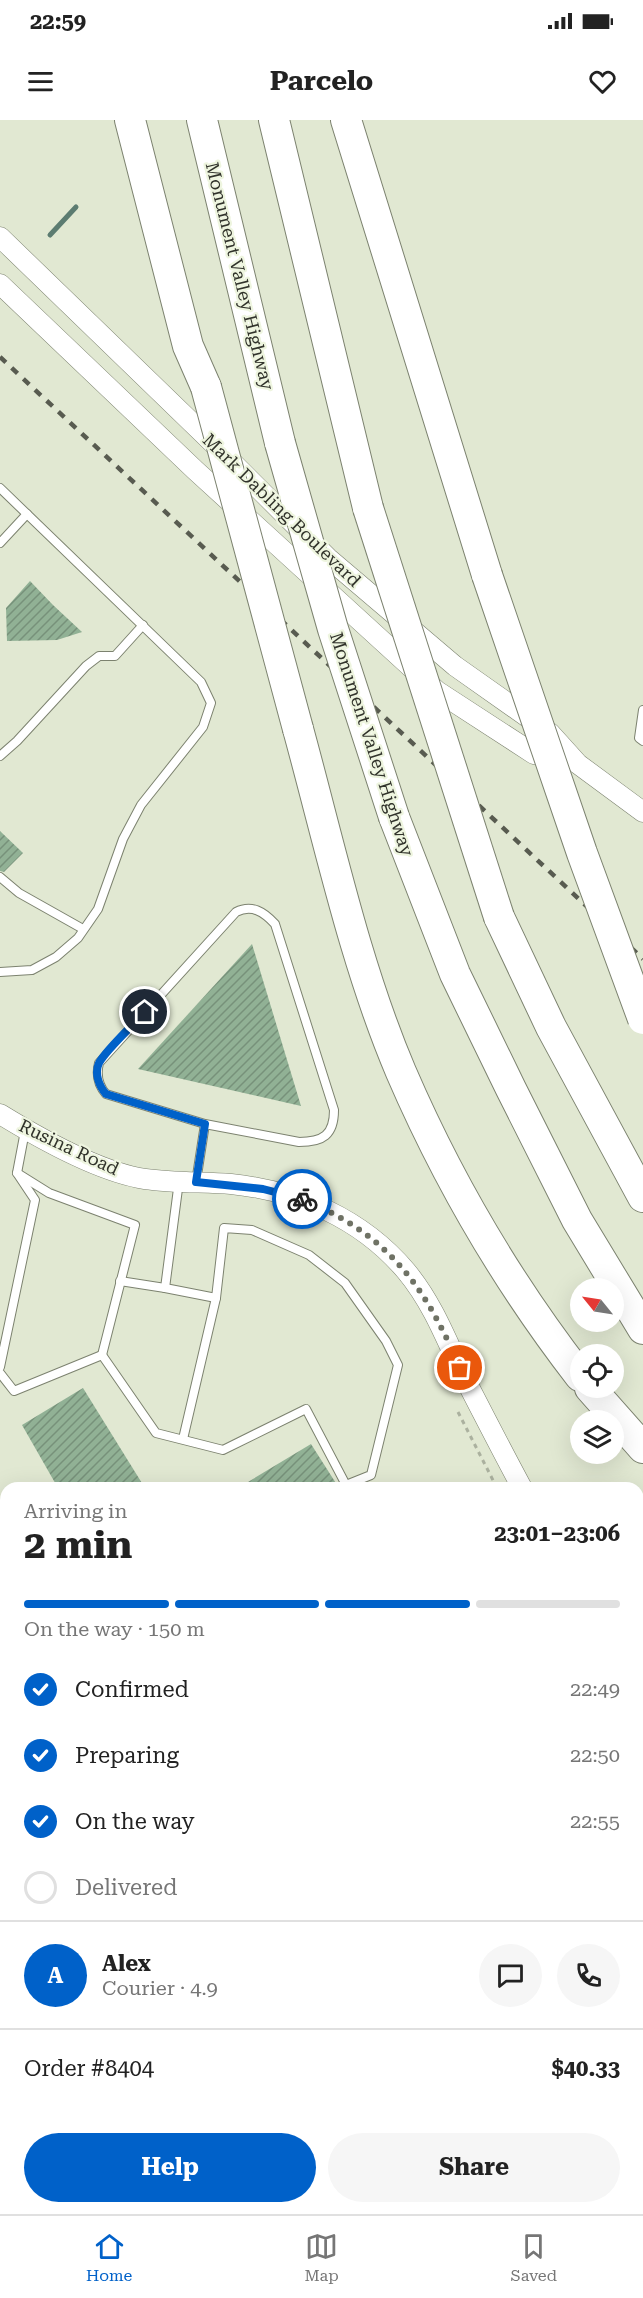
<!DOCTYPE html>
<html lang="en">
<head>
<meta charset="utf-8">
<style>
  :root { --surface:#fff; --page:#f6f6f6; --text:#222; --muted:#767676; --line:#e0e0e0; --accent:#0061c9 }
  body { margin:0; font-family:"Roboto Serif",serif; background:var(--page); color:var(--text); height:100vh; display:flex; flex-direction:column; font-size:22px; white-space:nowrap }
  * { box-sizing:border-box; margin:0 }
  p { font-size:20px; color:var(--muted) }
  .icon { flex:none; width:33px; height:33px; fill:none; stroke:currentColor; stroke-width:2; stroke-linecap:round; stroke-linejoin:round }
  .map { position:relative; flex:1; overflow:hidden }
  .side { position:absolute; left:0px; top:1362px; width:644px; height:732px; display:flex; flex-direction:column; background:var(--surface); border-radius:18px 18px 0 0; box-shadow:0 6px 24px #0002 }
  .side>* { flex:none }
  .needle { width:39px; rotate:300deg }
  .fabs { position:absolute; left:570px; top:1158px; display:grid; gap:12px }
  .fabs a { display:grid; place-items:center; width:54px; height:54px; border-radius:50%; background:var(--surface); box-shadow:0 6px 24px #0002; font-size:30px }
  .pin { position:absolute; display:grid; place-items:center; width:51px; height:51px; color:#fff; margin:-26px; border:3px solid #fff; border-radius:50%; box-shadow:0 2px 6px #0007 }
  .courier { position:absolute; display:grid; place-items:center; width:60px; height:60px; margin:-30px; border:4px solid #0061c9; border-radius:50%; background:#fff; color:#222; box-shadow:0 2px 8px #0007 }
  .head em { font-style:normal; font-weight:700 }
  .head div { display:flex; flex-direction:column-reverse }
  .head { display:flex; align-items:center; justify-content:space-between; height:102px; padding:0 24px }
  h1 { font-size:39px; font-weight:700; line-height:45px }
  .bar { display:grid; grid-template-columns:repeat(4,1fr); gap:9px 6px; align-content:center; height:72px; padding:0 24px }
  .bar i { height:8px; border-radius:4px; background:var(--line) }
  .bar .active { background:var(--accent) }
  .bar p { grid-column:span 4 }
  .line { display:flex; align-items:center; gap:15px; padding:0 24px; border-top:2px solid var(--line) }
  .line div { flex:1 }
  .round { display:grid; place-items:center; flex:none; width:63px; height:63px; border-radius:32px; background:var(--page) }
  ol { padding:0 24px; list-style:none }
  li { display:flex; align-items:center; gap:18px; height:66px }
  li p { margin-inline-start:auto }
  li .icon { padding:6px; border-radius:50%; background:var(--accent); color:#fff; stroke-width:4 }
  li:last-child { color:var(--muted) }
  li i { width:33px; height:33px; border:3px solid var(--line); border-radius:50% }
  .primary-button { display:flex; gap:12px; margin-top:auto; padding:12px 24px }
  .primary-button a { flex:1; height:69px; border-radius:36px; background:var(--accent); color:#fff; font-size:24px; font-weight:700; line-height:69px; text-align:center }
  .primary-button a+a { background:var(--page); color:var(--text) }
  .status { display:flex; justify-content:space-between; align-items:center; height:42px; padding:0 30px; background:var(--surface); direction:ltr }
  .status svg { height:16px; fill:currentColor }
  header { display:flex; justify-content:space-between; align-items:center; height:78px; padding:0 24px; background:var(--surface); font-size:27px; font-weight:700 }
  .dock { display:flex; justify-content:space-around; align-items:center; height:84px; border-top:2px solid var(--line); background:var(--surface); font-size:16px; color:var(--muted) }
  .dock a { display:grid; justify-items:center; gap:3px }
  .dock .active { color:var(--accent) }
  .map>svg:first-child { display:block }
  .park { fill:url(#park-crowns) }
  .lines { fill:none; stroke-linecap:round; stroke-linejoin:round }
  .stream { stroke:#5c7c71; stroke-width:5 }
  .building { fill:url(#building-hatch) }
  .service-casing { stroke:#7c826f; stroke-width:10 }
  .tertiary-casing { stroke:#7c826f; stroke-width:21 }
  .motorway-casing { stroke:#7c826f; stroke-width:32 }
  .path { stroke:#abb19f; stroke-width:3; stroke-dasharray:4.5 4.5; stroke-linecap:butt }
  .service { stroke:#fff; stroke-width:8 }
  .tertiary { stroke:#fff; stroke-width:20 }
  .motorway { stroke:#fff; stroke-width:30 }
  .rail { stroke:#585b50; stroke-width:4.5; stroke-dasharray:8 8; stroke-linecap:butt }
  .motorway-bridge-casing { stroke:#7c826f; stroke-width:32; stroke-linecap:butt }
  .motorway-bridge { stroke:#fff; stroke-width:30 }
  .done { stroke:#6f7265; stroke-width:6; stroke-dasharray:0 10.8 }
  .route { stroke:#0061c9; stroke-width:8 }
  .labels { text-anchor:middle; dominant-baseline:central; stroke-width:4.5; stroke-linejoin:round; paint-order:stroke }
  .street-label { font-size:18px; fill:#31332b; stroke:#eef5df }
</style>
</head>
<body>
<div class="status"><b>22:59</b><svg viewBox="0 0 49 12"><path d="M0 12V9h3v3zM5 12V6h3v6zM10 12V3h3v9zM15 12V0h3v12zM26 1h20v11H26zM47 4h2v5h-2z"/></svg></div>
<header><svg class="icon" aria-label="menu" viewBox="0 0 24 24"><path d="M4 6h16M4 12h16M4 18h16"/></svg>Parcelo<svg class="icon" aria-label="heart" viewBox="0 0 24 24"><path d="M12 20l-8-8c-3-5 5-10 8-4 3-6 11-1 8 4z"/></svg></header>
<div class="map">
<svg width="643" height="2094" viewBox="0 0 643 2094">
  <defs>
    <pattern id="park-crowns" width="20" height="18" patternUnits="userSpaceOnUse" patternTransform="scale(1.5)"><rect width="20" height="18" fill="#e2cebb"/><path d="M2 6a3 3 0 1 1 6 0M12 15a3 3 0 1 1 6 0" fill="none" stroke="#c2b1a1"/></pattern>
    <pattern id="building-hatch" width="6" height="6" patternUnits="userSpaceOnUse" patternTransform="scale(1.5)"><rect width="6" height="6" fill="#91b195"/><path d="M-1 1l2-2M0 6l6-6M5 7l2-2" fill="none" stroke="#77917a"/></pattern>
  </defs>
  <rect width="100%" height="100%" fill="#e1e8d2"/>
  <g class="park">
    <polygon points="638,1596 643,1602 643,1828 638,1832"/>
    <polygon points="6,1648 6,2088 289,2088 281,2094 0,2094 0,1651"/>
  </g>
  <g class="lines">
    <g class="stream">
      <polyline points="50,115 76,87"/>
      <polyline points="0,1876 6,1873"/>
    </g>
  </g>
  <g class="building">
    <polygon points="30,461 53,485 82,512 57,520 7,521 6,488"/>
    <polygon points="0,711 23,733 4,752 0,751"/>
    <polygon points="252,824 301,986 138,949"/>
    <polygon points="83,1268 145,1368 58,1368 22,1305"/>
    <polygon points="311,1324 339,1368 238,1368"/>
  </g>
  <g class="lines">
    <g class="service-casing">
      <g id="service">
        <polyline points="0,368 201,562 211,583 203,607 141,685 123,719 98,789 78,818 56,837 32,850 0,852"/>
        <polyline points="0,423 27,394"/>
        <polyline points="643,590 639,618 643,621"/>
        <polyline points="0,636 17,621 86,546 99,536 115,536 143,505"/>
        <polyline points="0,757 19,773 83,809"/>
        <polyline points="17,1053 49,1073 135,1105 102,1235"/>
        <path d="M196,1062L205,1004L106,974C98,965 96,955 99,943L236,792C252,784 264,792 275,804L334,990C334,1015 323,1022 299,1022L205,1004"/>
        <polyline points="120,1161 165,1168"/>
        <polyline points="0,1247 35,1080 17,1053 25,1011"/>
        <polyline points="0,1253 14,1271 102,1235 156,1313 223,1330 306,1289 346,1365 371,1355 398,1245 386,1221 345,1163 309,1135 252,1110 224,1108 216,1178 165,1168 179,1061"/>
        <polyline points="183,1319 216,1178"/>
      </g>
    </g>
    <g class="tertiary-casing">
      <g id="tertiary">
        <polyline points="0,117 217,327 328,438 455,546 550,613 578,644 643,692"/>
        <polyline points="0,164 195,350 437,571 534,634 556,639"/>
        <path d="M0,994C39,1018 99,1052 145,1059C173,1063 203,1062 231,1064C299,1071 362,1099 406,1151C431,1181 445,1216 461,1251C481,1290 501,1329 522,1368"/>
        <polyline points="638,1527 643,1533"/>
      </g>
    </g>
    <g class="motorway-casing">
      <g id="motorway">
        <polyline points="130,0 188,226 206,267"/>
        <polyline points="202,0 280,323"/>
        <polyline points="274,0 368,388"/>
        <polyline points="346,0 487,455"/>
        <path d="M298,609C329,722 355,844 401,952C448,1061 508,1163 580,1256"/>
        <polyline points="394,697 455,854 511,969 577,1100 643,1209"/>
        <polyline points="499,797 551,907 643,1077"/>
        <polyline points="590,1268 643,1328"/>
      </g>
    </g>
    <g class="path">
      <polyline points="458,1292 497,1368"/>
      <polyline points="638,1559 643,1564"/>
      <polyline points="638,1644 643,1644"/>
      <polyline points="0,1792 6,1788"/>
      <polyline points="0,1985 6,1981"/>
    </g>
    <use href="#service" class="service"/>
    <use href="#tertiary" class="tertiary"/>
    <use href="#motorway" class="motorway"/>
    <polyline class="rail" points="0,237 643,839"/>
    <g class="motorway-bridge-casing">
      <g id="motorway-bridge">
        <polyline points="206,267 298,609"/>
        <polyline points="280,323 333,509 394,697"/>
        <polyline points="368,388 499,797"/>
        <polyline points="487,455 582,733 643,899"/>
      </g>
    </g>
    <use href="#motorway-bridge" class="motorway-bridge"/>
  </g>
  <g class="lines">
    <path class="done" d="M302,1079C387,1114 425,1165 460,1248"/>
    <path class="route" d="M145,892C134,904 105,931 99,943C94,953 99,966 106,974L205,1004L196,1062L263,1069L302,1079"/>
  </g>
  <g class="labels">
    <g class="street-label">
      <text transform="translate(240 156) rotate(76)">Monument Valley Highway</text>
      <text transform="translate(282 390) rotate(44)">Mark Dabling Boulevard</text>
      <text transform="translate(372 624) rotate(72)">Monument Valley Highway</text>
      <text transform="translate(69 1027) rotate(25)">Rusina Road</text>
    </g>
  </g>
</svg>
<div class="fabs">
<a><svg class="needle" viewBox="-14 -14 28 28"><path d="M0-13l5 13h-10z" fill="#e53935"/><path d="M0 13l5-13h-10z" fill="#767676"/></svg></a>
<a><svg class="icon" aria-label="locate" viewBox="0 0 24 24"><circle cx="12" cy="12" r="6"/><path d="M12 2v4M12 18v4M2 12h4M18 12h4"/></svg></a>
<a><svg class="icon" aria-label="layers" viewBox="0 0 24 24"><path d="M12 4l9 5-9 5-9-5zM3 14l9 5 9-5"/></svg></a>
</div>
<div class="pin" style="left:460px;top:1248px;background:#ea580c"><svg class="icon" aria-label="bag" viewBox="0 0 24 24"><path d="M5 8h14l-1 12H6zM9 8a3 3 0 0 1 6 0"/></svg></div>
<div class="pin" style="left:145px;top:892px;background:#1f2937"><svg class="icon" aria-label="home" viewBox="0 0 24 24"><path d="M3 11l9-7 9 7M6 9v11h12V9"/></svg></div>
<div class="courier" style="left:302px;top:1079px"><svg class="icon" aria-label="bike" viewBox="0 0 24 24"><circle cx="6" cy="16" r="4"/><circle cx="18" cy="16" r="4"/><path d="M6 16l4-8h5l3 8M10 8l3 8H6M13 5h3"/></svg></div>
<section class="side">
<div class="head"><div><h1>2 min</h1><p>Arriving in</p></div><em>23:01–23:06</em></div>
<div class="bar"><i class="active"></i><i class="active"></i><i class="active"></i><i></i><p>On the way · 150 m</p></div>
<ol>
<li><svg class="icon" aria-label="check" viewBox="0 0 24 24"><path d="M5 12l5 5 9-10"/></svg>Confirmed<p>22:49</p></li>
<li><svg class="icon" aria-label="check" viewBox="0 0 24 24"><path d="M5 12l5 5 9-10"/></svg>Preparing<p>22:50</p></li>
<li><svg class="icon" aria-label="check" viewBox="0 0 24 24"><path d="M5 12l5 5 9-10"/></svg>On the way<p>22:55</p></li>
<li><i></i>Delivered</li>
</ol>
<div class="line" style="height:108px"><b class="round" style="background:var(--accent);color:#fff">A</b><div><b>Alex</b><p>Courier · 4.9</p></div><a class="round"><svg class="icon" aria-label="chat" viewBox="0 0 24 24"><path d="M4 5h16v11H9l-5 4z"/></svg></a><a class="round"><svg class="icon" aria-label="phone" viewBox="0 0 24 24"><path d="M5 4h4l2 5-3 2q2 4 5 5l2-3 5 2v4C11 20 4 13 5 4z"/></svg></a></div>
<div class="line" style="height:78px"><div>Order #8404</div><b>$40.33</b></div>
<div class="primary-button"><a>Help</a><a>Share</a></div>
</section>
</div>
<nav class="dock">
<a class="active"><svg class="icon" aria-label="home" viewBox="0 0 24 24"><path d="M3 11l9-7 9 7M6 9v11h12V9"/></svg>Home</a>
<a><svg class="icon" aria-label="map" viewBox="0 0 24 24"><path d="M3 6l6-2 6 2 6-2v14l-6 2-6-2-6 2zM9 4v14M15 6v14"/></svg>Map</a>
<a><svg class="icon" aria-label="saved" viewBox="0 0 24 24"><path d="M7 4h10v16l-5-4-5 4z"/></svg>Saved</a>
</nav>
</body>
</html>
